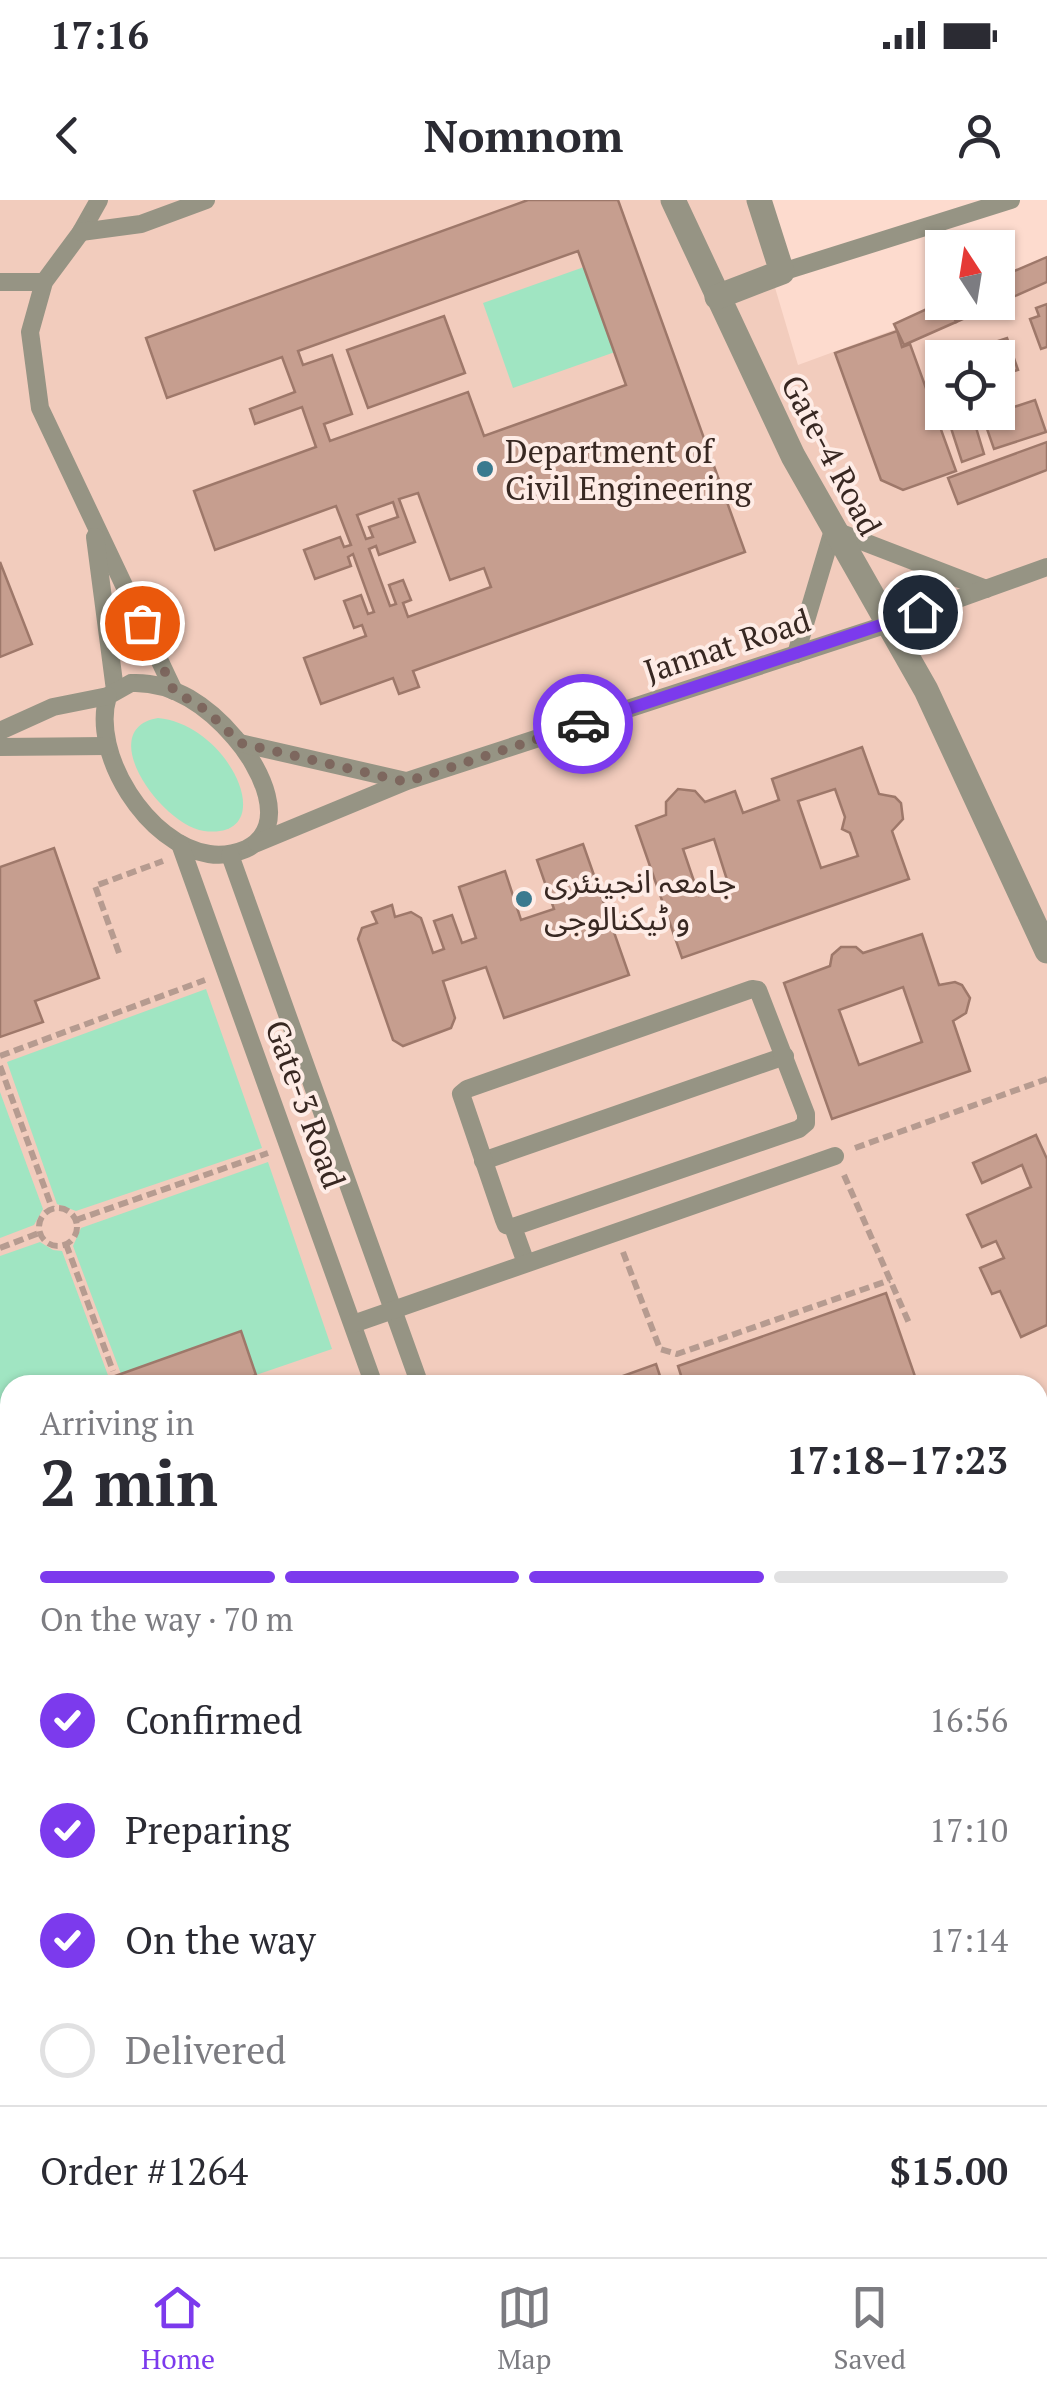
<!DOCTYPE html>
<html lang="en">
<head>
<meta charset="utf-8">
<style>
  :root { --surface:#fff; --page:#f2f2f3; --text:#2b2b33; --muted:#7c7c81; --line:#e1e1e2; --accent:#7c3aed }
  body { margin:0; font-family:"PT Serif","Noto Sans Arabic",serif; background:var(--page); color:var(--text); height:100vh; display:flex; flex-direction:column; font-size:38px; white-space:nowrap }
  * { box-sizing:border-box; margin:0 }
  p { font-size:32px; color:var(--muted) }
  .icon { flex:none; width:55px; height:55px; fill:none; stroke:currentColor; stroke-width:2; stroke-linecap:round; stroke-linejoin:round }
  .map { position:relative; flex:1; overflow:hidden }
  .drawer { position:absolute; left:0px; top:1175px; width:1048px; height:882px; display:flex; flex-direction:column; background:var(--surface); border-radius:30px 30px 0 0; box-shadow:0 2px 8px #0004 }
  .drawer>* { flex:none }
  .needle { width:65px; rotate:348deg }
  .fabs { position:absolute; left:925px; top:30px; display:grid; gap:20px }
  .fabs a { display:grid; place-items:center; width:90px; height:90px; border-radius:0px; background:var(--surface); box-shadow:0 2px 8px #0004; font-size:50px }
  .pin { position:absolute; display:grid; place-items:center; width:85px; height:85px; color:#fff; margin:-42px; border:5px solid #fff; border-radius:50%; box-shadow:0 2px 10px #0007 }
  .courier { position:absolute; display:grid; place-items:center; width:100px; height:100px; margin:-50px; border:8px solid #7c3aed; border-radius:50%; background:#fff; color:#222; box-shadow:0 2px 12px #0007 }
  .head em { font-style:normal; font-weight:800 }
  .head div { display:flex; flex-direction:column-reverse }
  .head { display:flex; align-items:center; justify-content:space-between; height:170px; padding:0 40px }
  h1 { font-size:65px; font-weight:800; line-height:75px }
  .bar { display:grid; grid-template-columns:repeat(4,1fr); gap:15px 10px; align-content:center; height:120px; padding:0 40px }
  .bar i { height:12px; border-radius:8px; background:var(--line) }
  .bar .active { background:var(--accent) }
  .bar p { grid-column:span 4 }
  .line { display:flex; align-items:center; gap:25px; padding:0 40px; border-top:2px solid var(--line) }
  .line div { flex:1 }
  ol { padding:0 40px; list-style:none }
  li { display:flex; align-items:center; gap:30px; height:110px }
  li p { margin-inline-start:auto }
  li .icon { padding:10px; border-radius:50%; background:var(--accent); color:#fff; stroke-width:4 }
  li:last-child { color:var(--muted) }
  li i { width:55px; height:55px; border:5px solid var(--line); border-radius:50% }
  .status { display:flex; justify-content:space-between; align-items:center; height:70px; padding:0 50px; background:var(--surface); direction:ltr }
  .status svg { height:28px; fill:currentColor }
  header { display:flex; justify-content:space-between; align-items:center; height:130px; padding:0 40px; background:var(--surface); font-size:45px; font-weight:800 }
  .tab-bar { display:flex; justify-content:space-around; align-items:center; height:140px; border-top:2px solid var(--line); background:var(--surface); font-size:28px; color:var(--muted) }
  .tab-bar a { display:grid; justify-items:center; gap:5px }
  .tab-bar .active { color:var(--accent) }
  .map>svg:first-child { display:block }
  .built { fill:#f2ccbd; fill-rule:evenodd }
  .green { fill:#a0e5c2 }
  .building { fill:#c69e8f; stroke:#9e786a; stroke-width:2.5; fill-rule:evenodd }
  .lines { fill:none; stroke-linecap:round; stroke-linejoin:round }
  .path { stroke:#b69b90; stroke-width:6; stroke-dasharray:10 5; stroke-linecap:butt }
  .service { stroke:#969484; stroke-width:18 }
  .minor { stroke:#969484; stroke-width:25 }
  .tertiary { stroke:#969484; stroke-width:25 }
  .primary { stroke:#575437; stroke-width:25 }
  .rail-casing { stroke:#90786f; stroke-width:11 }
  .rail { stroke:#feece6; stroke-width:8; stroke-dasharray:22; stroke-linecap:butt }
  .done { stroke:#7d675e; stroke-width:10; stroke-dasharray:0 18 }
  .route { stroke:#7c3aed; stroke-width:12 }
  .poi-dot { fill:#3b7a8f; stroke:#feece6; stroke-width:4 }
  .labels { text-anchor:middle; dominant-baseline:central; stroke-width:8; stroke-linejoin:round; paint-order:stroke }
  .poi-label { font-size:32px; fill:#382822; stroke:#feece6; text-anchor:start }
  .street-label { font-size:32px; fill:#382822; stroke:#feece6 }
</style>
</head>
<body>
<div class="status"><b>17:16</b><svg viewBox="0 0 49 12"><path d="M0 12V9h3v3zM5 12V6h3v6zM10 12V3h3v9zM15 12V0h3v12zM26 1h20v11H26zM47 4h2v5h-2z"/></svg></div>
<header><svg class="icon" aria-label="back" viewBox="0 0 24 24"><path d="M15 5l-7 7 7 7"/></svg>Nomnom<svg class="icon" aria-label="person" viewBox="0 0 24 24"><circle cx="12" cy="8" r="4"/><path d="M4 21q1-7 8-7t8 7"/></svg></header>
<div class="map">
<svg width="1047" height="2057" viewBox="0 0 1047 2057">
  <rect width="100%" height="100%" fill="#fddbce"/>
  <path class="built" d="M0,0H749L798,165L896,129L894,124L942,102H998V78L1047,57V1386L1038,1390V1185H10V1815L0,1820ZM942,158H998V212H942Z"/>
  <g class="green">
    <polygon points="584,67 615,152 513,188 483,103"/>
    <path d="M158,518C231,525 282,640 204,631C161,625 93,529 158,518Z"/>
    <polygon points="206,789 262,948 76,1011 57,1004 7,862"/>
    <polygon points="0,892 43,1009 34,1025 0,1038"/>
    <polygon points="268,962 332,1149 256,1175 240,1131 121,1174 73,1046 81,1028"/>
    <polygon points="40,1042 53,1050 62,1051 109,1178 90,1185 10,1185 10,1214 0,1217 0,1056"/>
  </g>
  <g class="building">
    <path d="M528,0H618L745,352L413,471L419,487L399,494L393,478L321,504L304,458L366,436L362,425L354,428L344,401L361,395L368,414L374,412L353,354L348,357L351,366L315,379L304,350L340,337L344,347L351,345L336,306L215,350L194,291L316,247L302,207L255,224L250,209L295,192L282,157L167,198L146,138ZM578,51L626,185L484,236L468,192L330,241L324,224L352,214L332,155L303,165L298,151ZM418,293L450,380L484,368L491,387L408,417L403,403L411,400L403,380L389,385L396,404L390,406L369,349L376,346L379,355L415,342L399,299ZM393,302L398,317L369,327L373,337L366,339L357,315Z"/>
    <polygon points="1047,57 1047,82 956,122 947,102 998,102 998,78"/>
    <polygon points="942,102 947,102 956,122 904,145 894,124"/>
    <polygon points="1047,104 1047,147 1041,149 1030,119 1039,116 1036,108"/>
    <polygon points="444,116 465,173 368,208 347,150"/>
    <polygon points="897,131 902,147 910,144 956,271 903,290 881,280 835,153"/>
    <polygon points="1007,138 1018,170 1000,175 1005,189 998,191 998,158 959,158 958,154"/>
    <polygon points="1011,198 1014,207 1035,200 1046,232 994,249 986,226 992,224 988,212 998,212 998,202"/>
    <polygon points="974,221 984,254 962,262 951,228"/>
    <polygon points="1047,242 1047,270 958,304 948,278"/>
    <polygon points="0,362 32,444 0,457"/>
    <path d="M862,547L879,594L895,597L901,603L903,619L892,631L909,679L682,758L636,626L666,615V602L678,589L695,591L705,602L735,591L743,613L779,600L772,579ZM835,589L845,617L842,629L850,633L858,656L821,668L798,601ZM714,639L729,686L699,696L683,649Z"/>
    <polygon points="583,644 629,775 504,818 486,767 443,781 455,818 451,828 403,846 393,840 358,739 362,728 377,723 372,712 392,705 395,717 411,712 421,718 433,753 444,749 434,721 452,715 462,743 476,738 459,687 505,671 521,720 554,709 537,660"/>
    <polygon points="54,648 99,778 35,801 43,822 0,837 0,667"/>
    <path d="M922,734L939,785L955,782L962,785L970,798L966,813L953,821L970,871L832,919L784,783L830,766L832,755L841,747H856L863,753ZM903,787L922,842L859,865L839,810Z"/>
    <polygon points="1036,935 1047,959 1047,1125 1021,1137 1000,1091 992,1094 980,1068 1004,1058 996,1041 982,1047 967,1015 1031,987 1022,965 982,983 973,963"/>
    <polygon points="886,1093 918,1185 684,1185 678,1166"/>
    <polygon points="241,1131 256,1175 230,1185 90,1185"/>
    <polygon points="656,1164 663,1185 598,1185"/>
    <polygon points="10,1214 10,1503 0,1475 0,1217"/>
    <polygon points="198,2048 268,2048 270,2057 200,2057"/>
  </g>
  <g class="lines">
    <g class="path">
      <polyline points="119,753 95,686 163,661"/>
      <polyline points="0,856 205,780"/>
      <polyline points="0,866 52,1008"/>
      <polyline points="855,948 1047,879"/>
      <polyline points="844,975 909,1123"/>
      <circle cx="58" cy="1027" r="19"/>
      <polyline points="76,1020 268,953"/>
      <polyline points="66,1044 113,1171"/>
      <polyline points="0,1048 39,1033"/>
      <polyline points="623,1052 660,1149 677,1154 890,1080"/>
    </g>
    <g class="service">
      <polyline points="99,0 81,32 44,82 30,132 40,208 174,491"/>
      <polyline points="81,32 141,24 206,0"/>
      <polyline points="782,72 1011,0"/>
      <polyline points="0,82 44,82"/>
      <polyline points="95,337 115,490"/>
      <polyline points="796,454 833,330 986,389"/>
      <path d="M131,483C173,481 209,507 235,538C259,565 292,627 246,649C234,654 221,656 209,654C148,645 90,554 108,496Z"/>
      <polyline points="0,531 53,507 108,496"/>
      <polyline points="240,543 406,581"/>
      <polyline points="0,547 107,546"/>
      <polyline points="257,643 407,581 888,424 1047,367"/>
      <polyline points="180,644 374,1185"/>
      <polyline points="230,655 420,1185"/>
      <polyline points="483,961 785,856"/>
      <polyline points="513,1027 799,929 806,923 806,914 758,790 752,789 467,889 461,894 504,1020 506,1025 513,1027 526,1063"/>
      <polyline points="353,1124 835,956"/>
      <polyline points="0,1621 10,1649"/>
      <polyline points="0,1741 10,1737"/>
    </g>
    <g class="minor">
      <polyline points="673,0 793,256 926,490 1047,751"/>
      <polyline points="717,97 782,72 759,0"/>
    </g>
    <g class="tertiary">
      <polyline points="1038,2018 1047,2017"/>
      <polyline points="829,2057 880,2048"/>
    </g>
    <g class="primary">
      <polyline points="1038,1479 1047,1475"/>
      <polyline points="1038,1568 1047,1564"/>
      <polyline points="0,1905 10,1901"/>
      <polyline points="0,1994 10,1989"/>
    </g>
    <g class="rail-casing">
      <g id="rail">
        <polyline points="1038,1507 1047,1503"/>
        <polyline points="1038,1527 1047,1523"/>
        <polyline points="0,1933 10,1929"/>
        <polyline points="0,1956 10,1952"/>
      </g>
    </g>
    <use href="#rail" class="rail"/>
  </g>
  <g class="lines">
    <polyline class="done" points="142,423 174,491 206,510 240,543 406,582 583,524"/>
    <polyline class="route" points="583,524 920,412"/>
  </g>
  <g class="poi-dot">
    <circle cx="485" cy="269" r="10"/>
    <circle cx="524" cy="699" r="10"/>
  </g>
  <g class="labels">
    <g class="poi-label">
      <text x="505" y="251">Department of<tspan x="505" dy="37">Civil Engineering</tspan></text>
      <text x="544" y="681">جامعہ انجینئری<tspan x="544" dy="37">و ٹیکنالوجی</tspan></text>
    </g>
    <g class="street-label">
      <text transform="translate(832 255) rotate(62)">Gate-4 Road</text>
      <text transform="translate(727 445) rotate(-18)">Jannat Road</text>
      <text transform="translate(306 904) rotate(70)">Gate-3 Road</text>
    </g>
  </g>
</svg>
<div class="fabs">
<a><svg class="needle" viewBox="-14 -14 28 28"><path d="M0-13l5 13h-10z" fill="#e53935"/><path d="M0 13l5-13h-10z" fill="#7c7c81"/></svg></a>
<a><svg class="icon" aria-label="locate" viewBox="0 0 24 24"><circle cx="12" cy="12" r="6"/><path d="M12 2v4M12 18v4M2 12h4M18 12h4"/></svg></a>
</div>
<div class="pin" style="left:142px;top:423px;background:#ea580c"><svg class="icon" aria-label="bag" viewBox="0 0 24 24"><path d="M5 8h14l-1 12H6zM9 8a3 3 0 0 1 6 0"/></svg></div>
<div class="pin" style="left:920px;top:412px;background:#1f2937"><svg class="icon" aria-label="home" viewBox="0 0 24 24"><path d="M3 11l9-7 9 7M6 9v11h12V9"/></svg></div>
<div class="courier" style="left:583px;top:524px"><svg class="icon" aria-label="car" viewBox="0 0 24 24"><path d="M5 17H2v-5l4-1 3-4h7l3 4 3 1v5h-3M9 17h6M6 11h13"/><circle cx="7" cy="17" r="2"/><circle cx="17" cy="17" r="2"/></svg></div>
<section class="drawer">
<div class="head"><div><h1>2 min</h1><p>Arriving in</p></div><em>17:18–17:23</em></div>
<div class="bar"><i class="active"></i><i class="active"></i><i class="active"></i><i></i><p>On the way · 70 m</p></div>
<ol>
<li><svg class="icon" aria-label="check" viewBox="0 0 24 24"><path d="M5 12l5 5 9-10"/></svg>Confirmed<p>16:56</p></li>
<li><svg class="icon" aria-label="check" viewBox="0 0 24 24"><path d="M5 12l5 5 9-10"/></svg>Preparing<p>17:10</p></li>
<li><svg class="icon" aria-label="check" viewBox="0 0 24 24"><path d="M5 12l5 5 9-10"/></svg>On the way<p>17:14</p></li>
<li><i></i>Delivered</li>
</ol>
<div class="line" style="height:130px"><div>Order #1264</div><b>$15.00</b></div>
</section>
</div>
<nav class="tab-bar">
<a class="active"><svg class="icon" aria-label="home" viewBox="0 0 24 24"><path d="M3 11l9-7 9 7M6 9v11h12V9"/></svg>Home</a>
<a><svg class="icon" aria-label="map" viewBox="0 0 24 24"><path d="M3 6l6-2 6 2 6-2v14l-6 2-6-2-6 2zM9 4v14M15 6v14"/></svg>Map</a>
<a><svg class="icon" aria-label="saved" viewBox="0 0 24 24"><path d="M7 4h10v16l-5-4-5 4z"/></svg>Saved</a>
</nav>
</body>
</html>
